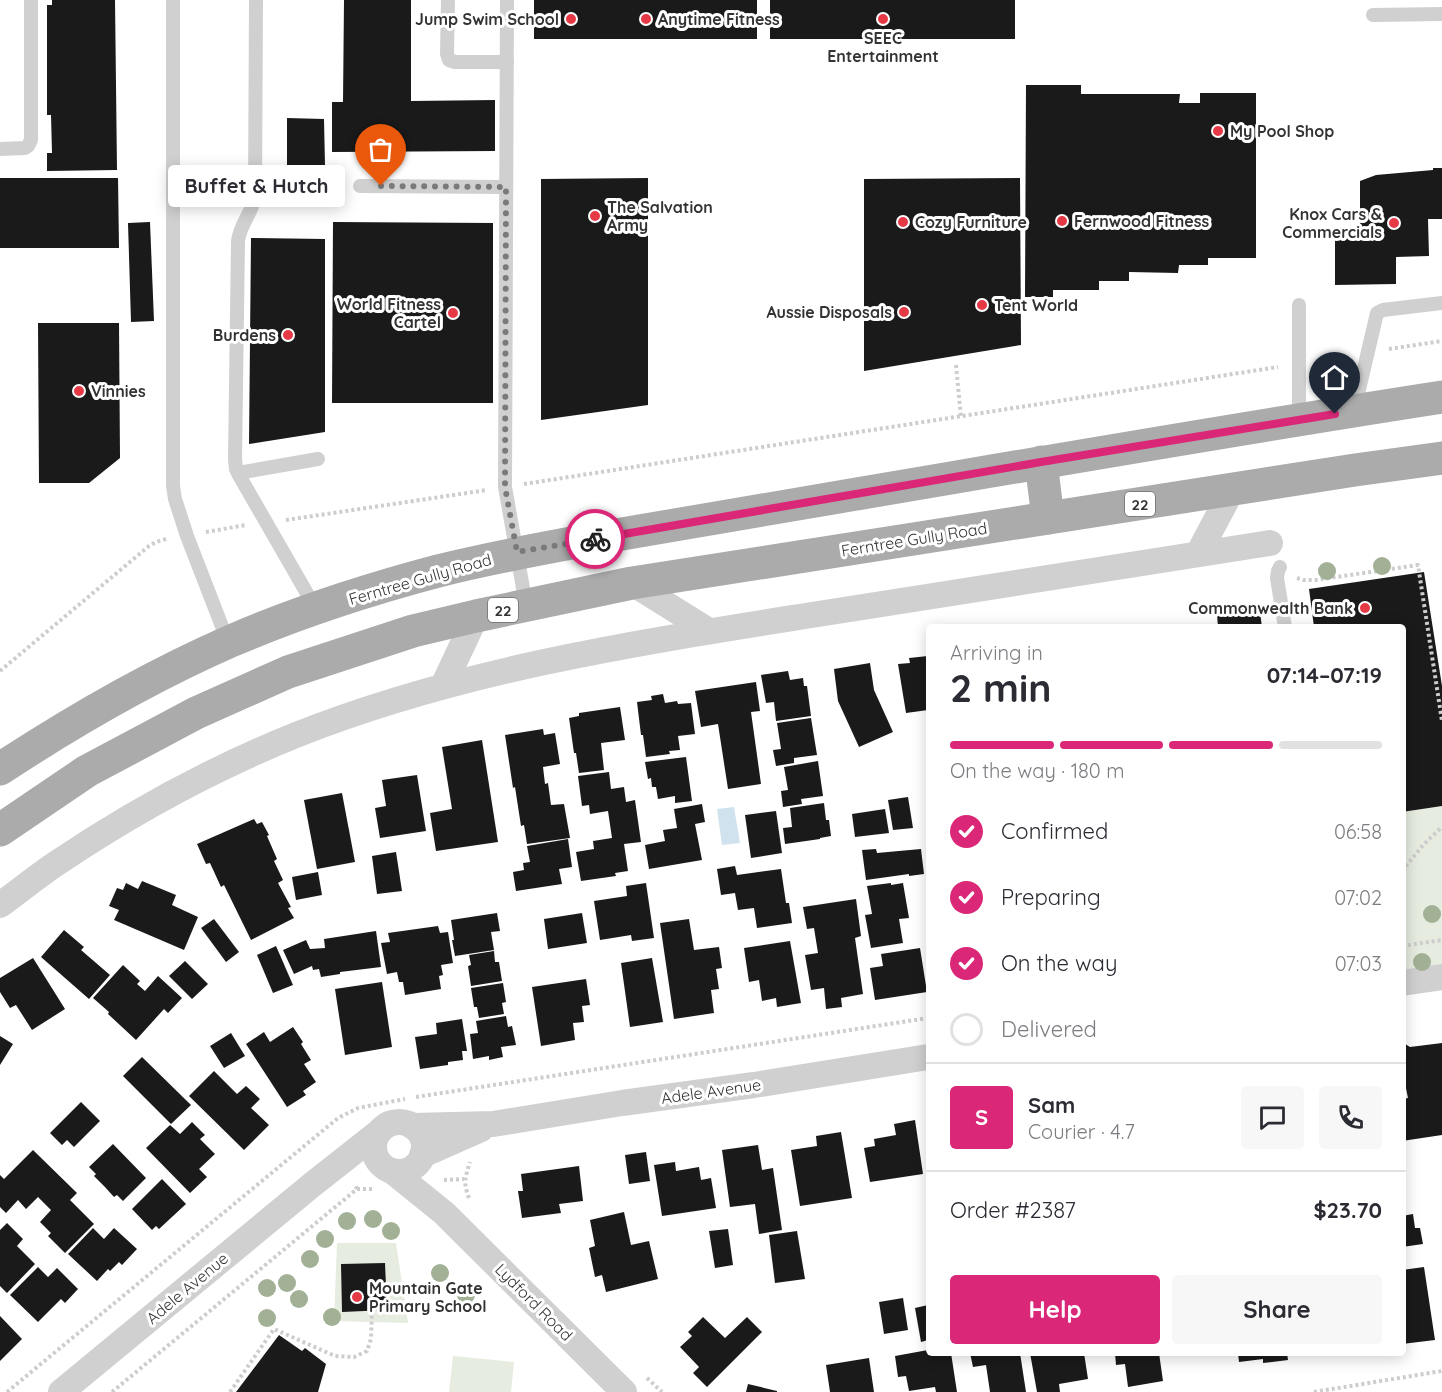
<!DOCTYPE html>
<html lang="en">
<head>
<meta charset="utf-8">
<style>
  :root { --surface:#fff; --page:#f7f7f7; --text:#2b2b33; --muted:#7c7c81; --line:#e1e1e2; --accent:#db2777 }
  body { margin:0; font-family:Quicksand,sans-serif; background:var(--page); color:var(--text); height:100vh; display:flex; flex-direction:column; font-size:22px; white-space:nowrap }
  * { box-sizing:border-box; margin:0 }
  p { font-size:20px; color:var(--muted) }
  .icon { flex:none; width:33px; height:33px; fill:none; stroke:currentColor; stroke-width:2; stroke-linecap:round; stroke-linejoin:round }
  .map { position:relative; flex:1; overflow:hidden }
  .panel { position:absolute; left:926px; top:624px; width:480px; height:732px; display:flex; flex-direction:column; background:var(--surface); border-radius:6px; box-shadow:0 3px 15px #0003 }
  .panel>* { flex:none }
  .pin { position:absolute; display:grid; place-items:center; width:51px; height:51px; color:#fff; margin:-62px -26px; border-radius:50% 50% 50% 0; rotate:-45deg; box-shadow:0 0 6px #0007 }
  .pin .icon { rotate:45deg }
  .courier { position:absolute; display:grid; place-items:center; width:60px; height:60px; margin:-30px; border:4px solid #db2777; border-radius:50%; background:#fff; color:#222; box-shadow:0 2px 8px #0007 }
  .bubble { position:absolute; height:42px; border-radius:6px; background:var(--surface); box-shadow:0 3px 15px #0003; font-size:20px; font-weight:700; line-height:42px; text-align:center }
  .head em { font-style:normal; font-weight:700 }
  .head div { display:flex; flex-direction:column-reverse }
  .head { display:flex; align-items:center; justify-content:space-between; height:102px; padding:0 24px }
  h1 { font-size:39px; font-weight:700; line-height:45px }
  .bar { display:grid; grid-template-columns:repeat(4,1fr); gap:9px 6px; align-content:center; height:72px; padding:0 24px }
  .bar i { height:8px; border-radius:4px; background:var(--line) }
  .bar .active { background:var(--accent) }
  .bar p { grid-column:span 4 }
  .line { display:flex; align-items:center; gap:15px; padding:0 24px; border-top:2px solid var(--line) }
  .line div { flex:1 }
  .round { display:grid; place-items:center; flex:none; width:63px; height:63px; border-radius:6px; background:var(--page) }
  ol { padding:0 24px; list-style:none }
  li { display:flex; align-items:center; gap:18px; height:66px }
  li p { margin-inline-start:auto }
  li .icon { padding:6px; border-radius:50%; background:var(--accent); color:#fff; stroke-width:4 }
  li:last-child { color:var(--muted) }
  li i { width:33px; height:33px; border:3px solid var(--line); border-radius:50% }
  .primary-button { display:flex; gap:12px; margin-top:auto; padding:12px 24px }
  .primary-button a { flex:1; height:69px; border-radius:6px; background:var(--accent); color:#fff; font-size:24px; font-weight:700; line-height:69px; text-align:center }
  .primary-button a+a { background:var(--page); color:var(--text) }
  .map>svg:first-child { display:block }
  .green { fill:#e6ecdf }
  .water { fill:#cfe2ee }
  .building { fill:#1a1a1a }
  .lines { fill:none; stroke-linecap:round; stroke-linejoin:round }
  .path { stroke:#cdcdcd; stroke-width:4; stroke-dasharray:3 3; stroke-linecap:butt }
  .lane { stroke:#d0d0d0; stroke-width:14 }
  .street { stroke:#d0d0d0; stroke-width:26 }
  .primary { stroke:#ababab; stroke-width:33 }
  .tree { fill:#a2b095 }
  .done { stroke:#7a7a7a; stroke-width:6; stroke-dasharray:0 10.8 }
  .route { stroke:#db2777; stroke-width:8 }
  .poi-dot { fill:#e63946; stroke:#fff; stroke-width:2 }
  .labels { text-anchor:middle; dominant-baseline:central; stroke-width:6; stroke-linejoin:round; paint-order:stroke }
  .shield { fill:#fff; stroke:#707070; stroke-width:1.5 }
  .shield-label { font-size:15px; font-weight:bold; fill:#333 }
  .poi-label { font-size:16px; font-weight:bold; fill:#333; stroke:#fff; text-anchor:start }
  .street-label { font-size:16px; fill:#333; stroke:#fff }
</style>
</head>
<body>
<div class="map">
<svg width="1442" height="1392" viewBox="0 0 1442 1392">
  <rect width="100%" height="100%" fill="#fff"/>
  <g class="green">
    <polygon points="1442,806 1442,977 1403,983 1403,812"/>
    <polygon points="337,1243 396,1243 408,1323 334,1321"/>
    <polygon points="453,1356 514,1362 511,1392 449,1392"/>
  </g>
  <polygon class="water" points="734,807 740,843 722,845 717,809"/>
  <g class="building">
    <polygon points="52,0 115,0 117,170 47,171 47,153 52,153 51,115 47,115 47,5 52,5"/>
    <polygon points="344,0 411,0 411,101 495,100 495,151 332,152 332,102 343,102"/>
    <rect x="534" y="0" width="223" height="39"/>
    <rect x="770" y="0" width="245" height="39"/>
    <polygon points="1026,85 1081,85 1081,94 1180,94 1179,103 1200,103 1200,93 1256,93 1256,258 1208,258 1208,265 1179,265 1178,273 1129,272 1129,281 1099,281 1099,290 1053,290 1053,297 1025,297"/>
    <polygon points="287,118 324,119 325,166 287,166"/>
    <polygon points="1433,168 1442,168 1442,219 1428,219 1429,256 1396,257 1396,284 1335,285 1335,227 1360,227 1360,181 1376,175 1433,170"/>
    <polygon points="0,178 118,178 119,248 0,248"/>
    <polygon points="648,178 648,405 541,420 541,179"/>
    <polygon points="1020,178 1021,345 864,371 864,179"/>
    <polygon points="150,222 154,321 131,322 128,223"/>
    <polygon points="333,222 493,223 493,403 332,403"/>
    <polygon points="251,238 325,239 325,432 249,444"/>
    <polygon points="38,323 119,323 120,458 89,483 39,483"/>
    <polygon points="1424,572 1442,686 1442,806 1402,812 1402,627 1314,627 1309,589"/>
    <polygon points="1259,605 1262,627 1218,627 1217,615 1237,612 1236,608"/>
    <polygon points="928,656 928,710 906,713 898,664 910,663 909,658"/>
    <polygon points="870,663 874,690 893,732 859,747 838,701 834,669"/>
    <polygon points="788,671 790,680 803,678 804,686 807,686 811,716 776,721 774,702 766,703 761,675"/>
    <polygon points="756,682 760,711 751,712 761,784 728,789 718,724 701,727 695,691"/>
    <polygon points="663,694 665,703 677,701 678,704 691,703 695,734 678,736 680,750 669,751 670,754 646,757 643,735 641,735 637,702 652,700 651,696"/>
    <polygon points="620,707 625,740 601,743 604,770 579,773 576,753 574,753 569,718 579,716 579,713"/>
    <polygon points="811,718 817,755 794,758 794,763 776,766 773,750 781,749 777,723"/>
    <polygon points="543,729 544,735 555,733 560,764 543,767 545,784 548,783 551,805 564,804 570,838 527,844 524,825 521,826 515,787 513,788 505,735"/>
    <polygon points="482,740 498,842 436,851 430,813 452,809 442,747"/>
    <polygon points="686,757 692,801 675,803 675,796 658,799 656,787 652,787 651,778 648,779 645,762"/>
    <polygon points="818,761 823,796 801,799 802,804 783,807 781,791 788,790 784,767"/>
    <polygon points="609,772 611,789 624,787 626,802 635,800 641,842 624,844 628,871 615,873 616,876 581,881 576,852 594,849 593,841 612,838 608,811 590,814 589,805 582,806 578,776"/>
    <polygon points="417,775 426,831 380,838 375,808 386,806 382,780"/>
    <polygon points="342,793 355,862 317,869 304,800"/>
    <polygon points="908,797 913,828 893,830 888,800"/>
    <polygon points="824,803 826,820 829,820 831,836 820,838 820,839 785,844 783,828 792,827 790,808"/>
    <polygon points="702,804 705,822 695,824 702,860 649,869 645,845 665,841 663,830 677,828 674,809"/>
    <polygon points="885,809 889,833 855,837 852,814"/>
    <polygon points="776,811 782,853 751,858 745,815"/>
    <polygon points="254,819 257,824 262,822 269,835 267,836 277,859 274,861 283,880 278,883 291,907 288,908 294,918 251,940 224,885 221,887 210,863 206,864 197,844"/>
    <polygon points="568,839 572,867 559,869 562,884 516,891 513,872 524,870 523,863 530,862 527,846"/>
    <polygon points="876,849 877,853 921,849 924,874 909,876 909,874 866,880 862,850"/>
    <polygon points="396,852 402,891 377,894 372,856"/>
    <polygon points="735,866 737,875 781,869 786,903 789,903 792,923 757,928 754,908 738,910 735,893 721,895 717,869"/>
    <polygon points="318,872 322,895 296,900 292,877"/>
    <polygon points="142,881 176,895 172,905 198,917 184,950 114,920 119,910 109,906 117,888 123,890 126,883 138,889"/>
    <polygon points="646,883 654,938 632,941 631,935 600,940 594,901 627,896 626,886"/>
    <polygon points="891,883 891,885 903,883 909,918 899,919 903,943 871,948 865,915 872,914 867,886"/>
    <polygon points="856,899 861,936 855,938 863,994 841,998 842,1007 826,1009 824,988 811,990 805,955 818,953 814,928 807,929 803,907"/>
    <polygon points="497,913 500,931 491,932 494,950 455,956 452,940 454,940 451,920"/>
    <polygon points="582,913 587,943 548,949 544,919"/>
    <polygon points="214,919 239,952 226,962 201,928"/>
    <polygon points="689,919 694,950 719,947 722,968 716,969 719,989 711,990 714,1013 674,1019 660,923"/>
    <polygon points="438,926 440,933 448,932 453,963 441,965 443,975 439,976 441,989 405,995 403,982 399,982 397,972 387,974 381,943 390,942 388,933"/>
    <polygon points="64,930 84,947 81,950 110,975 89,999 41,957"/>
    <polygon points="376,931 381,967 340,972 340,974 321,977 319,969 313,970 312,966 294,974 283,950 306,940 310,949 325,948 324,939"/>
    <polygon points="790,941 801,1003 777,1007 776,998 762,1001 759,980 749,982 744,948"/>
    <polygon points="276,946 293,985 273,993 257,955"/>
    <polygon points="920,948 927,992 875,1000 870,968 883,966 881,954"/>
    <polygon points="494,951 495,962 499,962 502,981 471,986 468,966 471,965 469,955"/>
    <polygon points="33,958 65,1009 32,1030 16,1005 10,1008 0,992 0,978"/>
    <polygon points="652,958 663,1022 630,1027 621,963"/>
    <polygon points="185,961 208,984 192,999 169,976"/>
    <polygon points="123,965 140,981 137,984 145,991 158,976 182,998 168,1013 164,1009 136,1040 108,1014 109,1012 93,998"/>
    <polygon points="586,979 590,1005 582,1006 584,1022 573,1023 575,1040 541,1046 532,987"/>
    <polygon points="382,982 392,1047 345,1055 335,989"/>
    <polygon points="503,983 506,1002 502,1003 504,1014 479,1018 477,1007 474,1007 471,988"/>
    <polygon points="506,1016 508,1027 512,1026 516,1045 501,1047 503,1057 489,1060 489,1056 473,1059 470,1034 478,1033 476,1021"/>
    <polygon points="462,1019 467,1051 462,1051 463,1060 448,1062 448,1065 420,1069 415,1037 437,1034 436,1023"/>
    <polygon points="293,1027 303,1042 301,1044 311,1060 304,1064 316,1082 303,1091 306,1095 287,1107 246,1044 264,1032 270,1042"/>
    <polygon points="231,1033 245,1056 224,1068 210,1046"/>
    <polygon points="0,1036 13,1044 0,1065"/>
    <polygon points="1402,1042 1410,1047 1442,1043 1442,1135 1402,1141 1402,1099 1408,1098 1402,1069"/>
    <polygon points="142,1057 191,1105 171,1124 123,1076"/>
    <polygon points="214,1071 237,1094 246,1086 260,1099 251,1108 269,1125 244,1150 189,1096"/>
    <polygon points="81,1102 100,1121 74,1147 67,1140 62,1145 50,1133"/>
    <polygon points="915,1120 923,1174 870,1182 864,1148 875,1146 874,1139 896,1135 894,1124"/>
    <polygon points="192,1122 205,1135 200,1139 215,1154 199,1169 207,1177 190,1193 146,1148 170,1125 180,1134"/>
    <polygon points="841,1132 852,1198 800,1206 791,1150 817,1146 816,1136"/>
    <polygon points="113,1144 146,1178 123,1201 117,1195 114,1197 104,1186 94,1176 96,1174 89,1167"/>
    <polygon points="758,1145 762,1170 773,1168 782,1230 759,1234 755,1204 730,1207 722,1150"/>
    <polygon points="33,1150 77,1193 70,1200 94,1224 65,1253 48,1236 51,1233 40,1222 51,1210 38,1197 26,1209 18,1200 6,1213 0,1207 0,1175 4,1179"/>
    <polygon points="646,1152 650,1181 629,1184 625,1155"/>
    <polygon points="675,1162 676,1171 699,1167 701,1180 711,1178 716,1208 662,1216 654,1165"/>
    <polygon points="579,1166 583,1201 559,1204 561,1213 522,1218 518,1191 523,1191 521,1174"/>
    <polygon points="162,1179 186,1204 159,1229 156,1226 152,1230 132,1209"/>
    <polygon points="624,1212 631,1245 649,1241 658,1279 606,1292 602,1275 595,1277 589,1248 595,1246 590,1220"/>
    <polygon points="1413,1214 1415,1228 1420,1228 1423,1244 1402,1247 1402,1216"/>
    <polygon points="7,1223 23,1239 17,1246 35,1264 7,1293 0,1286 0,1230"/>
    <polygon points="93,1228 104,1239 114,1228 137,1249 122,1265 119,1262 110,1271 108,1269 97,1281 68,1254"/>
    <polygon points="728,1229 733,1265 715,1268 709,1231"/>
    <polygon points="797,1231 805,1279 775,1283 769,1235"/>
    <polygon points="385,1263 387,1310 342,1312 341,1264"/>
    <polygon points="38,1267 48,1277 57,1268 78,1289 65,1303 61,1299 38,1322 10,1295"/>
    <polygon points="1424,1267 1435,1340 1402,1344 1402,1270"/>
    <polygon points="903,1298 908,1330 884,1334 879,1302"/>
    <polygon points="928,1305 928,1340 921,1342 915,1308"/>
    <polygon points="0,1316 22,1339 0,1361"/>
    <polygon points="703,1317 725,1338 747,1317 762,1332 707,1387 693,1373 699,1367 680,1347 692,1336 688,1332"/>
    <polygon points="279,1335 302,1351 305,1348 326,1364 318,1392 236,1392"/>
    <polygon points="928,1350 928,1353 951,1353 957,1392 936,1392 935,1387 909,1391 906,1376 898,1377 895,1356"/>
    <polygon points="970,1353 1020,1353 1026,1392 990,1392 986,1365 973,1367"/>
    <polygon points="1030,1353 1084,1353 1088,1379 1059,1384 1060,1392 1037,1392"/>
    <polygon points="1115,1353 1159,1353 1163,1381 1128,1387 1125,1364 1116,1365"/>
    <polygon points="1238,1353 1287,1353 1288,1360 1263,1363 1263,1359 1239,1362"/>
    <polygon points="869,1358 874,1392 830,1392 826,1365"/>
    <polygon points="748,1384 777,1391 777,1392 746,1392"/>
  </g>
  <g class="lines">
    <g class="path">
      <polyline points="1389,349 1442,341"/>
      <polyline points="1318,360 1346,356"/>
      <polyline points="956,365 961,417"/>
      <polyline points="524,484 1278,367"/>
      <polyline points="286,520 487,490"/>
      <polyline points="206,532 246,525"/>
      <polyline points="1297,578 1303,580 1316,580 1418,565 1442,721"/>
      <polyline points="0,671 149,546 156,542 166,539"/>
      <polyline points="1402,871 1424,844 1442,827"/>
      <polyline points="1402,946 1442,940"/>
      <polyline points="416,1097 928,1018"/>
      <polyline points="444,1180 464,1179"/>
      <polyline points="357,1189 374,1189"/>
      <path d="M469,1198C463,1182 465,1178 470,1162"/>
      <polyline points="647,1378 662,1392"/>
      <polyline points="7,1392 338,1118 358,1108 405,1099"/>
      <polyline points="112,1392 357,1189 355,1185"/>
      <polyline points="230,1392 274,1329 335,1356 354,1357 367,1351 371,1339 372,1311"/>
      <polyline points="1314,1392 1442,1371"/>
    </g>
    <g class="lane">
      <polyline points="173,0 173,486 175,499 187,536 228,642"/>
      <path d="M256,0L255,197C252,213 240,224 238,241L235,459L236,469L240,477L316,609"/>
      <polyline points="448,0 447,54 449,60 455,62 507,62"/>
      <polyline points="507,0 505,487 526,605"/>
      <polyline points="1373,15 1442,14"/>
      <polyline points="0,149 25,148 28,146 31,140 31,0"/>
      <polyline points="360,186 506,187"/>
      <polyline points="1299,305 1299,419"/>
      <polyline points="1354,411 1377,313 1383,310 1442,303"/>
      <polyline points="238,473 318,459"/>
      <polyline points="1280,567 1278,571 1277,578 1285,627"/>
    </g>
    <g class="street">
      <polyline points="1198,554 1232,490"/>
      <polyline points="632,583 709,631"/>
      <polyline points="443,686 476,616"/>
      <path d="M0,905C18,892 35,878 54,865C128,815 214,768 296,735C457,671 629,644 799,617C956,592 1113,568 1270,543"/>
      <polyline points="1402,983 1442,977"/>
      <circle cx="399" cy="1147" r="25"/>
      <polyline points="412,1126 493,1124 622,1103 754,1085 928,1057"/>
      <polyline points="422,1155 481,1129"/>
      <polyline points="392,1171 444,1213 624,1392"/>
      <polyline points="61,1392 313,1184 379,1132"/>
    </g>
    <g class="primary">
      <polyline points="1041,462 1048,518"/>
      <path d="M0,769C73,721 151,676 231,641C296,613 370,589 438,571C497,556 556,546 616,535C690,522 765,510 839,497C1040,463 1241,428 1442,397"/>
      <polyline points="0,830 87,771 196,713 288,672 413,631 476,616 632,583 1355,470 1442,458"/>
    </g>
  </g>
  <g class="tree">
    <circle cx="1382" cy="566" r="9"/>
    <circle cx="1327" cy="571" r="9"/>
    <circle cx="1432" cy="914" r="9"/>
    <circle cx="1422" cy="962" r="9"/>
    <circle cx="373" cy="1219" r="9"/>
    <circle cx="347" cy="1221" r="9"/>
    <circle cx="391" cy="1231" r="9"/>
    <circle cx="325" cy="1239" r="9"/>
    <circle cx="310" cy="1259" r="9"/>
    <circle cx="440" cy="1273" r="9"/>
    <circle cx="287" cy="1283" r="9"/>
    <circle cx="267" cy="1288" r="9"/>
    <circle cx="466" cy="1295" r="9"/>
    <circle cx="299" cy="1299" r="9"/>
    <circle cx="332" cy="1317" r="9"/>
    <circle cx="267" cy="1318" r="9"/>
  </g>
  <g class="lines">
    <polyline class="done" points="381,186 506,187 505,487 517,552 595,539"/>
    <polyline class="route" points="595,539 1041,462 1335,414"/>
  </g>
  <g class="poi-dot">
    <circle cx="571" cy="19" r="6"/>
    <circle cx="646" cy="19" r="6"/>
    <circle cx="883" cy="19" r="6"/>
    <circle cx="1218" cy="131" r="6"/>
    <circle cx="595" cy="216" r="6"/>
    <circle cx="1062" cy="221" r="6"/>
    <circle cx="903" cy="222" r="6"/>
    <circle cx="1394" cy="223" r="6"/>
    <circle cx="982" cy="305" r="6"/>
    <circle cx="904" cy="312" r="6"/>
    <circle cx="453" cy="313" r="6"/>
    <circle cx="288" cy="335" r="6"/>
    <circle cx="79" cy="391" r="6"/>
    <circle cx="1365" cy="608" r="6"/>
    <circle cx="357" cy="1297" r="6"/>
  </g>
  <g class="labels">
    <g class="shield">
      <rect x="1125" y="492" width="30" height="24" rx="4.5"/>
      <rect x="488" y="598" width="30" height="24" rx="4.5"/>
    </g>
    <g class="shield-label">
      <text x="1140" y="504">22</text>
      <text x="503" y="610">22</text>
    </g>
    <g class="poi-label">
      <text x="559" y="19" text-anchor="end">Jump Swim School</text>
      <text x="658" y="19">Anytime Fitness</text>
      <text x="883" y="38" text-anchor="middle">SEEC<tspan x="883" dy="18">Entertainment</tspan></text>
      <text x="1230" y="131">My Pool Shop</text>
      <text x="607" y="207">The Salvation<tspan x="607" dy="18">Army</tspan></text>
      <text x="1382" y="214" text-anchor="end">Knox Cars &amp;<tspan x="1382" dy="18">Commercials</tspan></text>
      <text x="1074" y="221">Fernwood Fitness</text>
      <text x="915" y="222">Cozy Furniture</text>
      <text x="441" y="304" text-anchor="end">World Fitness<tspan x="441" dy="18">Cartel</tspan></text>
      <text x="994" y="305">Tent World</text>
      <text x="892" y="312" text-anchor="end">Aussie Disposals</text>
      <text x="276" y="335" text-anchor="end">Burdens</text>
      <text x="91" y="391">Vinnies</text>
      <text x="1353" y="608" text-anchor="end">Commonwealth Bank</text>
      <text x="369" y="1288">Mountain Gate<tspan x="369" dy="18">Primary School</tspan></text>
    </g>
    <g class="street-label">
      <text transform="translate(914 539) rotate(-9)">Ferntree Gully Road</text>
      <text transform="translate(420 579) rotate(-16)">Ferntree Gully Road</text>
      <text transform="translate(711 1091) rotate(-8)">Adele Avenue</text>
      <text transform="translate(187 1288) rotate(-40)">Adele Avenue</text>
      <text transform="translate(534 1302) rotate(45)">Lydford Road</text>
    </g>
  </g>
</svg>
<div class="pin" style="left:381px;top:186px;background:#ea580c"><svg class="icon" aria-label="bag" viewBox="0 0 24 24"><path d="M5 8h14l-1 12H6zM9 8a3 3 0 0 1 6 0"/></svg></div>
<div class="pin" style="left:1335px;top:414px;background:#1f2937"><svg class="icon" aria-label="home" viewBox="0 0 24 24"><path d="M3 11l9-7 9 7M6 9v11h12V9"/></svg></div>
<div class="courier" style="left:595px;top:539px"><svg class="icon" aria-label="bike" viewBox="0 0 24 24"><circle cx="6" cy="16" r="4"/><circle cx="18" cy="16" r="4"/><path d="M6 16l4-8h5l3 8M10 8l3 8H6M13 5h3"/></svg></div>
<div class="bubble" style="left:168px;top:165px;width:177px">Buffet &amp; Hutch</div>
<section class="panel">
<div class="head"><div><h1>2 min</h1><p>Arriving in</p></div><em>07:14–07:19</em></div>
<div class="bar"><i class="active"></i><i class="active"></i><i class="active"></i><i></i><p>On the way · 180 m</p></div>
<ol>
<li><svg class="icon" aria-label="check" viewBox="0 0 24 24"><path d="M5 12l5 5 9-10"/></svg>Confirmed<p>06:58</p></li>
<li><svg class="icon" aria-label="check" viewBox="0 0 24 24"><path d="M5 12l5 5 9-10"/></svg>Preparing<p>07:02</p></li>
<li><svg class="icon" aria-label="check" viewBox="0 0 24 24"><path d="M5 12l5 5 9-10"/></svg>On the way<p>07:03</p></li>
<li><i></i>Delivered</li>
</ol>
<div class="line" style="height:108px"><b class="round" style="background:var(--accent);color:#fff">S</b><div><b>Sam</b><p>Courier · 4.7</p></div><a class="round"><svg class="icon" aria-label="chat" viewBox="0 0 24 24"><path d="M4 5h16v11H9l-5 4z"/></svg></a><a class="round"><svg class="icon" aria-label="phone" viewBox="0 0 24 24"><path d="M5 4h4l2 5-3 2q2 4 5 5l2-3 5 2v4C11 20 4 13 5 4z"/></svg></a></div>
<div class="line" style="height:78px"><div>Order #2387</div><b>$23.70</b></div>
<div class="primary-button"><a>Help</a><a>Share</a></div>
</section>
</div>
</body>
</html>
